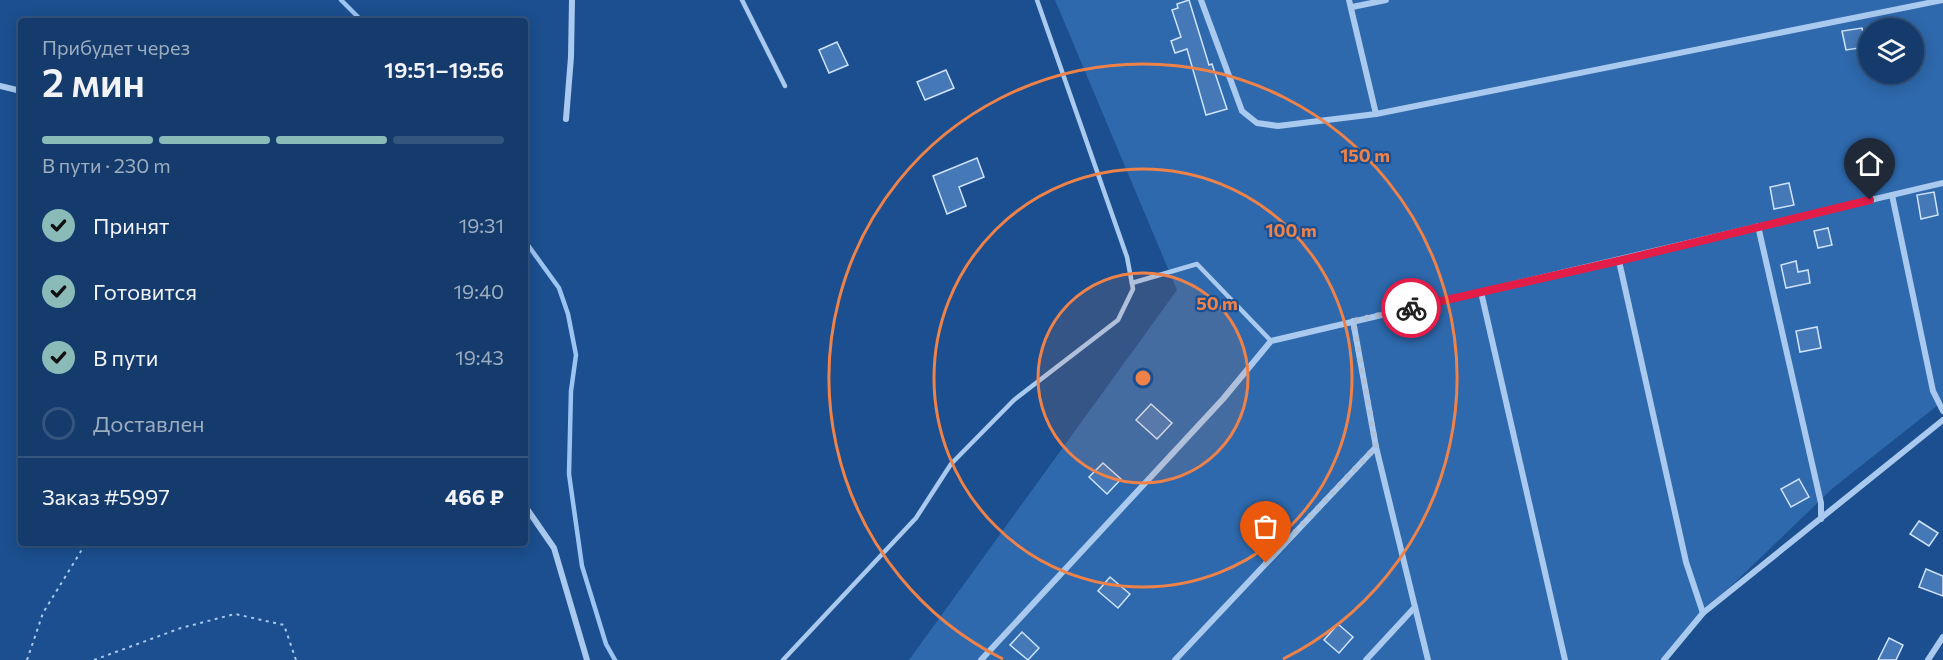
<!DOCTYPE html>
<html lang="ru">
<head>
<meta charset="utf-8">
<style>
  :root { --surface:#143b6b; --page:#1d4271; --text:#f1f3f6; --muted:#9dadc1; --line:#33557e; --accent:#8bbbb9 }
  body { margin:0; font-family:Commissioner,sans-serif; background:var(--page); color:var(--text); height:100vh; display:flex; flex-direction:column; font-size:22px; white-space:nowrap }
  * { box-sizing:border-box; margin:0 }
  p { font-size:20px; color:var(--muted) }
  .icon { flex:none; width:33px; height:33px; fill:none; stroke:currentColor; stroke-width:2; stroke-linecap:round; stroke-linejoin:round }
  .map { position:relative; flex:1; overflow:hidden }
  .details { position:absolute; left:18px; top:18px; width:510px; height:528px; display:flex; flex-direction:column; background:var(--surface); border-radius:6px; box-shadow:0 3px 15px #0003,0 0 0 2px var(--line) }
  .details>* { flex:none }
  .fabs { position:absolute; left:1858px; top:18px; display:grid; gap:12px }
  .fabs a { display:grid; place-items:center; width:66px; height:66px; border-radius:50%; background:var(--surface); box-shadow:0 3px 15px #0003,0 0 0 2px var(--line); font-size:30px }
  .pin { position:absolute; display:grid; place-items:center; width:51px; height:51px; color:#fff; margin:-62px -26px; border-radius:50% 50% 50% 0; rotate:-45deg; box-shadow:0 0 6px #0007 }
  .pin .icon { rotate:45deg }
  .courier { position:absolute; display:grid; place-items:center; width:60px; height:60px; margin:-30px; border:4px solid #e11d48; border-radius:50%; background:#fff; color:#222; box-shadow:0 2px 8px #0007 }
  .overview em { font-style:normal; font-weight:600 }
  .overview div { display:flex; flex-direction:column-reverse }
  .overview { display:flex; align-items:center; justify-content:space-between; height:102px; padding:0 24px }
  h1 { font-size:39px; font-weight:600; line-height:45px }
  .bar { display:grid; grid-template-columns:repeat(4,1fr); gap:9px 6px; align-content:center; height:72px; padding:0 24px }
  .bar i { height:8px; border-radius:4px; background:var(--line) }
  .bar .active { background:var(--accent) }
  .bar p { grid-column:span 4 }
  .line { display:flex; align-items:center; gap:15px; padding:0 24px; border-top:2px solid var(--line) }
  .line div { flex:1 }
  ol { padding:0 24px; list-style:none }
  li { display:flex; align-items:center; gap:18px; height:66px }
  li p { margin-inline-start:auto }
  li .icon { padding:6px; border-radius:50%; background:var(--accent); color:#111; stroke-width:4 }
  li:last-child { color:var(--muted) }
  li i { width:33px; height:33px; border:3px solid var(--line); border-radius:50% }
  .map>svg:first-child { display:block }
  .green { fill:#2e69ad; fill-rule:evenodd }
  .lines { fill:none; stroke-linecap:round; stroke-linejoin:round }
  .stream { stroke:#9cc4f0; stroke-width:4.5 }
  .building { fill:#4478b7; stroke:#cfe3fa; stroke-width:1.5 }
  .path { stroke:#a9c9ee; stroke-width:2; stroke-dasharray:3 4.5; stroke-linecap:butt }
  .service { stroke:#a9c9ee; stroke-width:4.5 }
  .minor { stroke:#a9c9ee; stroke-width:6 }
  .done { stroke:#afc1d8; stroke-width:6; stroke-dasharray:0 10.8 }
  .route { stroke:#e11d48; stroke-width:8 }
  .ring { fill:none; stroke:#ee8249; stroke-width:3 }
  .centre { fill:#ee8249; stroke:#1b4f8f; stroke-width:3 }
  .ring-label { font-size:18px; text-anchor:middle; font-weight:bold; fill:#ee8249; stroke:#1b4f8f; stroke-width:4.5; stroke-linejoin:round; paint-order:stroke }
</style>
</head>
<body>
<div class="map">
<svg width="1943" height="660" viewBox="0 0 1943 660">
  <rect width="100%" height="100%" fill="#1b4f8f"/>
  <path class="green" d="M1055,0H1943V401L1833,488L1703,613L1664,660H909L1177,290ZM1869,28H1914V74H1869Z"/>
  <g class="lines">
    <g class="stream">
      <polyline points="341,0 362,21"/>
      <polyline points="525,241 559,288 568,314 576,355 571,391 569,474 582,566 606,644 615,660"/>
    </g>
  </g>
  <g class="building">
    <polygon points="1189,0 1209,65 1212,64 1227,109 1206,115 1187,49 1175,53 1171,41 1181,37 1172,10 1178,8 1177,4"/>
    <polygon points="1862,28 1866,47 1846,50 1842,31"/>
    <polygon points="837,42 848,65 829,73 819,50"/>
    <polygon points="946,70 954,88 925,100 917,82"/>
    <polygon points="977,158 984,177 959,187 966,206 947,214 933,176"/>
    <polygon points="1789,183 1794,205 1774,209 1770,187"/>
    <polygon points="1934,192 1938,215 1921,219 1917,195"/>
    <polygon points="1828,228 1832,245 1818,248 1814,231"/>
    <polygon points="1796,261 1798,272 1808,270 1810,283 1786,288 1781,265"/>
    <polygon points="1817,327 1821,348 1800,352 1796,331"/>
    <polygon points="1151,404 1172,423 1157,439 1136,420"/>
    <polygon points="1103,463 1121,479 1107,494 1089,477"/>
    <polygon points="1799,479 1809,497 1791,507 1781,489"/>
    <polygon points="1919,521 1938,533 1929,546 1910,534"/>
    <polygon points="1926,569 1943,576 1943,596 1919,587"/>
    <polygon points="1110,577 1130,594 1118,608 1098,591"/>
    <polygon points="1338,624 1353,637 1339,653 1324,640"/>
    <polygon points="1022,632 1039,648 1028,660 1010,645"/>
    <polygon points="1889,638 1903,645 1896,660 1878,660"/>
  </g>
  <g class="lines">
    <g class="path">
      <polyline points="27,660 43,613 86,543"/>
      <polyline points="94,660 181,628 235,614 284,625 296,660"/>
    </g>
    <g class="service">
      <polyline points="742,0 785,86"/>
      <polyline points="1132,283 1197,264 1271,341"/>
      <polyline points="783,660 916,518 951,464 1014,400 1118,320 1133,289 1127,257 1037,0"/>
    </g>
    <g class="minor">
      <polyline points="1201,0 1242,111 1257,123 1278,126 1376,114 1943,0"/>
      <polyline points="1349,0 1376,114"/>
      <polyline points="1352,7 1386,0"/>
      <polyline points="0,86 21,91"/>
      <polyline points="566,119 571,57 572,0"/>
      <polyline points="1892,195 1933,391 1943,411"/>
      <polyline points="1758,226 1821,503 1821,519"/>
      <polyline points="1619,261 1686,562 1703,613"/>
      <polyline points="1481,292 1565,660"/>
      <polyline points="1353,321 1376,447"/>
      <polyline points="525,506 554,548 587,660"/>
      <polyline points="1415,607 1428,660"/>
      <polyline points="981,660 1223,399 1271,341 1943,183"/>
      <polyline points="1175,660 1376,447 1415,607 1366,660"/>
      <polyline points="1664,660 1703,613 1943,420"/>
      <polyline points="1928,660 1943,637"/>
    </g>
  </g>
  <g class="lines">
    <polyline class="done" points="1266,563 1376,447 1353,321 1411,308"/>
    <polyline class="route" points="1411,308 1618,261 1870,200"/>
  </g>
  <circle cx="1143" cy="378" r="105" fill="#ee8249" fill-opacity=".12"/>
  <g class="ring">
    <circle cx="1143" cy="378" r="105"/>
    <circle cx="1143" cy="378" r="209"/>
    <path d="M1003 659A314 314 0 1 1 1283 659"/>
  </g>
  <circle cx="1143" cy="378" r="9" class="centre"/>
  <g class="ring-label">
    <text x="1365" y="162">150 m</text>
    <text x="1291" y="237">100 m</text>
    <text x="1217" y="310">50 m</text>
  </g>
</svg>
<div class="fabs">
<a><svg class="icon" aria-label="layers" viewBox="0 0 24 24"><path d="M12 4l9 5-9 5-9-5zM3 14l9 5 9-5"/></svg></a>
</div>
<div class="pin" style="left:1266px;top:563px;background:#ea580c"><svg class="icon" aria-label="bag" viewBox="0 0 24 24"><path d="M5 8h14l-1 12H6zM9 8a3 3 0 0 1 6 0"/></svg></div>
<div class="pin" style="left:1870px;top:200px;background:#1f2937"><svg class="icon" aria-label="home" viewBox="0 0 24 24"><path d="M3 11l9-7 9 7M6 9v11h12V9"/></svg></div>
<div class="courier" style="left:1411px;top:308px"><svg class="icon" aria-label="bike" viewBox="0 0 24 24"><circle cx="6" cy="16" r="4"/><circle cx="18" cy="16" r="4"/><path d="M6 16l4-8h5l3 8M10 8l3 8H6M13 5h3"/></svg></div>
<section class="details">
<div class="overview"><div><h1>2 мин</h1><p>Прибудет через</p></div><em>19:51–19:56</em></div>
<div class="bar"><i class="active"></i><i class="active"></i><i class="active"></i><i></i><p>В пути · 230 m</p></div>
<ol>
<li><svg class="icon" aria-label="check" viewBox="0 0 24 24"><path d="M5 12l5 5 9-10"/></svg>Принят<p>19:31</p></li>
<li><svg class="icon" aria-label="check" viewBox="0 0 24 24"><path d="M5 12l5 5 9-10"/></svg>Готовится<p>19:40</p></li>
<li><svg class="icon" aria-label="check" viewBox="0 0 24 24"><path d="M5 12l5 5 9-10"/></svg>В пути<p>19:43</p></li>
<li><i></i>Доставлен</li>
</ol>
<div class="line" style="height:78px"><div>Заказ #5997</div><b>466 ₽</b></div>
</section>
</div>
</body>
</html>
